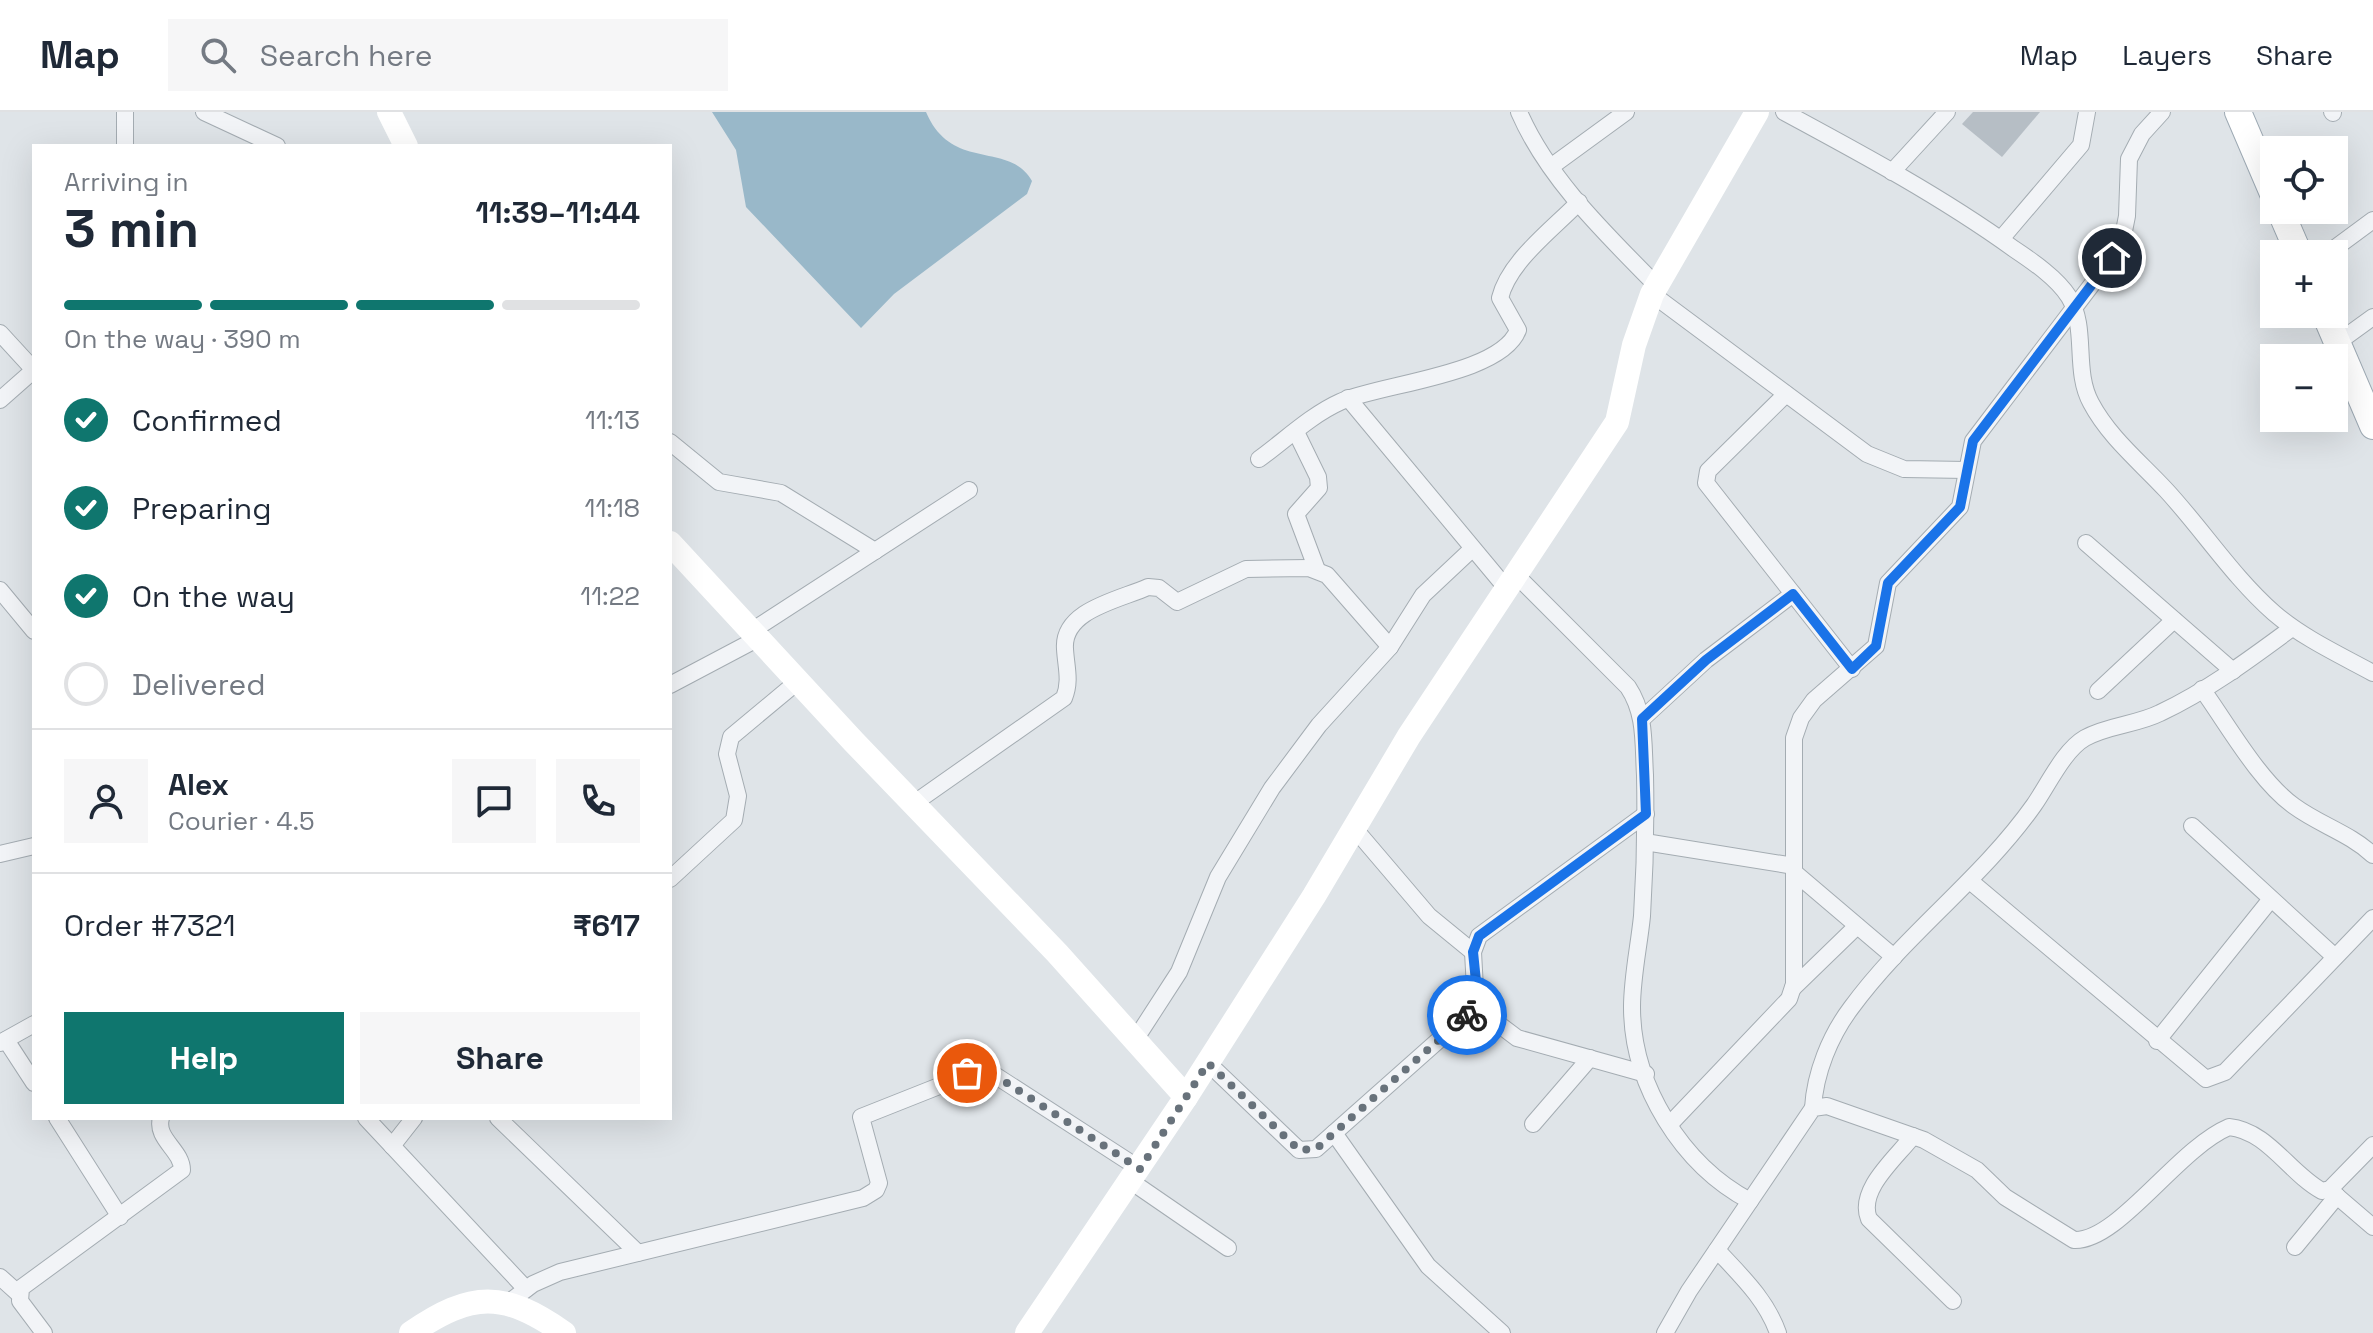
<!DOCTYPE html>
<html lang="en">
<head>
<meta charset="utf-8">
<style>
  :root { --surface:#fff; --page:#f6f6f7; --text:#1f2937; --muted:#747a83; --line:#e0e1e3; --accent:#0f766e }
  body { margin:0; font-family:"Space Grotesk",sans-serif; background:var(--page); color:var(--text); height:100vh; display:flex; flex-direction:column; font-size:30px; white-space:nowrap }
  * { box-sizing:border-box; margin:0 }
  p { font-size:26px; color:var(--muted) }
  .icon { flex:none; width:44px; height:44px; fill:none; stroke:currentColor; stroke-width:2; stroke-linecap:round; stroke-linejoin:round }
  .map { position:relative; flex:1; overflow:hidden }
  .drawer { position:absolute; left:32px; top:32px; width:640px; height:976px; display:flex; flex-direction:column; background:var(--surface); border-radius:0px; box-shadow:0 8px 32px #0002 }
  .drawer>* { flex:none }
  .controls { position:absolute; left:2260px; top:24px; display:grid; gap:16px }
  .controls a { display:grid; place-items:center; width:88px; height:88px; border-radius:0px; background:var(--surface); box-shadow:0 8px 32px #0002; font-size:40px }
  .pin { position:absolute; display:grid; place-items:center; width:68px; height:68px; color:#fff; margin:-34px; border:4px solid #fff; border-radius:50%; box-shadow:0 2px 8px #0007 }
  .courier { position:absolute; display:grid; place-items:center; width:80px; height:80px; margin:-40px; border:6px solid #1a73e8; border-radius:50%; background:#fff; color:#222; box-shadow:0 2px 10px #0007 }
  .headline em { font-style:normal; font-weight:800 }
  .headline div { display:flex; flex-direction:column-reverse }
  .headline { display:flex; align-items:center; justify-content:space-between; height:136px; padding:0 32px }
  h1 { font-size:52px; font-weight:800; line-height:60px }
  .bar { display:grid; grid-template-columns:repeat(4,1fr); gap:12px 8px; align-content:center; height:96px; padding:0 32px }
  .bar i { height:10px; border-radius:6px; background:var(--line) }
  .bar .on { background:var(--accent) }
  .bar p { grid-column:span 4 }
  .line { display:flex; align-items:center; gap:20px; padding:0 32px; border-top:2px solid var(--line) }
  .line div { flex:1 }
  .round { display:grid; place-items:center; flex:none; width:84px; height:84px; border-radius:0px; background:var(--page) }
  ol { padding:0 32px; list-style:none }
  li { display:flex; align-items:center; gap:24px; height:88px }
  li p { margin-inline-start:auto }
  li .icon { padding:8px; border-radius:50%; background:var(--accent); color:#fff; stroke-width:4 }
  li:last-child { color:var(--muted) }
  li i { width:44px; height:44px; border:4px solid var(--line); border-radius:50% }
  .primary-button { display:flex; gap:16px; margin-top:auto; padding:16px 32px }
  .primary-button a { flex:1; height:92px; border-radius:0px; background:var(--accent); color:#fff; font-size:32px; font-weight:800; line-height:92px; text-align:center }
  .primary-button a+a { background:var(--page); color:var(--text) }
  header { display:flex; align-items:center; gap:48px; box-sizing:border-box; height:112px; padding:0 40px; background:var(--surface); border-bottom:2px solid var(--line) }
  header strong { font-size:38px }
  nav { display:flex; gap:44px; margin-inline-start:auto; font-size:28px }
  .search { width:560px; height:72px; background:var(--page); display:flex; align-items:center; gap:20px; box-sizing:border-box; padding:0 28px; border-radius:0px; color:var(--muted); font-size:30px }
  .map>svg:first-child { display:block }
  .water { fill:#99b8c9 }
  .building { fill:#b6bec5 }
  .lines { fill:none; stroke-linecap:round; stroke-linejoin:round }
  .street-casing { stroke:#a4acb2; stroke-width:18 }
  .primary-casing { stroke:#9eaab4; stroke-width:28 }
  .street { stroke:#f2f4f7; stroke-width:16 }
  .secondary { stroke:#fff; stroke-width:24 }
  .primary { stroke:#fff; stroke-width:26 }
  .done { stroke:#68727b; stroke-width:8; stroke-dasharray:0 14.4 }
  .route { stroke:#1a73e8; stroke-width:10 }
</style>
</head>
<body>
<header>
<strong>Map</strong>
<div class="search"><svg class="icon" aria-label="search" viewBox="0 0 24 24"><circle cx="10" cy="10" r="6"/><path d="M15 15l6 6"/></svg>Search here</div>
<nav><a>Map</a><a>Layers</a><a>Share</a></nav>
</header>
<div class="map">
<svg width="2373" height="1221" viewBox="0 0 2373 1221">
  <rect width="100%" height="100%" fill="#dfe4e8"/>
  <path class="water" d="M712,0H926C952,61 1009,28 1032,69L1027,82L894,182L861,216L746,95L736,38Z"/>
  <polygon class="building" points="1973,0 2040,0 2002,45 1962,12"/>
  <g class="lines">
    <g class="street-casing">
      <g id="street">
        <polyline points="204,0 277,34"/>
        <path d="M1519,0C1548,67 1606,122 1656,173"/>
        <path d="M1784,0C1862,42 1942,85 2014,137C2032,149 2057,166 2069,185C2088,217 2073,258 2091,291C2109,325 2140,350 2166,378C2203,418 2233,465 2274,501C2303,526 2340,543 2373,561"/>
        <polyline points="2332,0 2333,1"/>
        <polyline points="125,34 125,0"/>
        <polyline points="1552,54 1626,0"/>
        <polyline points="1892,60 1947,0"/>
        <polyline points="2001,127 2081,33 2087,0"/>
        <polyline points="2327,142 2373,108"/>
        <polyline points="1652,182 1867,342 1904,357 1967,358"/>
        <polyline points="0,221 34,258"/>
        <polyline points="2337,231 2373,205"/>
        <polyline points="1786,282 1708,359 1706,371 1852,557"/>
        <polyline points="1348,286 1507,477"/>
        <polyline points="0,288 34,258"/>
        <polyline points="1296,320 1318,365 1319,376 1296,402 1317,458"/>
        <polyline points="670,330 719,370 781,381 875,439"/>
        <path d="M1259,347C1284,329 1311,303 1340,290C1379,272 1501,263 1518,218L1500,186C1509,149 1553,117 1579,90"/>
        <polyline points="2086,431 2233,559"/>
        <path d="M1516,463L1628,575C1646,602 1643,632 1645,663C1646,710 1645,757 1642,804C1639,834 1632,865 1632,895C1632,973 1682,1053 1750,1089"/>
        <polyline points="0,478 34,519"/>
        <polyline points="750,520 969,378"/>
        <polyline points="670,573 757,527"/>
        <path d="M2202,577C2228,613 2259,669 2294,694C2320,713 2349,721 2373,743"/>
        <polyline points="2098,579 2174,508"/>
        <polyline points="1642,607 1706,548 1793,482"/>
        <path d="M913,692L1064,586C1071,569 1066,555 1065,537C1062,498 1119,488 1148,475L1159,476L1177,490L1246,457L1309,456L1327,463L1390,535"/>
        <polyline points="2192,714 2335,845"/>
        <polyline points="1354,716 1429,804 1473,840"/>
        <polyline points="1645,730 1794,754"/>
        <polyline points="0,742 34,734"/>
        <polyline points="1794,760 1894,845"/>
        <polyline points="670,767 734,708 738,684 727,642 731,625 797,570"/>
        <polyline points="1970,769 2206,967 2225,960 2373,806"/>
        <polyline points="1793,876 1857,814"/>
        <polyline points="1476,895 1517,926 1646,962"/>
        <polyline points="6,928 34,971"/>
        <polyline points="1135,928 1179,860 1218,765 1272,676 1319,613 1390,535 1423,483 1472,437"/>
        <polyline points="2157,929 2271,787"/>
        <polyline points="0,931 34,912"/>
        <polyline points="1208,951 1299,1038 1316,1037 1476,895 1473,840 1479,824 1646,702"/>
        <path d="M1813,996C1815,961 1830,924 1851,896C1905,822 1981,768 2034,693C2048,673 2064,638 2085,626C2108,613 2136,613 2160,601C2207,579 2250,547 2292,516"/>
        <polyline points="57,1006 120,1105"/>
        <polyline points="366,1006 526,1177"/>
        <polyline points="498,1006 638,1141"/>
        <polyline points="1533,1012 1590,946"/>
        <polyline points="1670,1012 1789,887 1794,872 1794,626 1801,606 1814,588 1876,534 1888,471 1960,395 1973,329 2112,146 2123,124 2127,104 2129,47 2142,22 2162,0"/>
        <polyline points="1334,1021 1428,1154 1502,1221"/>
        <path d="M1913,1024C1896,1046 1857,1078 1869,1107L1953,1189"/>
        <polyline points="392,1034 414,1006"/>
        <polyline points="1132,1070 1228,1136"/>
        <polyline points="2331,1079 2373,1115"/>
        <polyline points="2295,1135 2337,1084"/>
        <path d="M1717,1138C1741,1164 1766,1187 1778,1221"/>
        <polyline points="0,1165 19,1182"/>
        <polyline points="508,1191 533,1172 560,1160 863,1086 876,1078 879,1071 861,1005 977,959 990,960 1140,1057"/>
        <path d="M44,1221L20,1189L21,1176L182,1058C182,1038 155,1027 161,1006"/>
        <path d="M1665,1221L1689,1179L1813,996L1827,994L1924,1028L1977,1058L2005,1085L2074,1128C2118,1130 2177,1037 2229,1015C2268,1019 2289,1061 2322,1079L2330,1077L2373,1033"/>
      </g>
    </g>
    <g class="primary-casing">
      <g id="primary">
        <polyline points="2238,0 2274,84"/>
        <polyline points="2280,98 2299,142"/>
        <polyline points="2325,202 2373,314"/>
      </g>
    </g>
    <use href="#street" class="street"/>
    <g class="secondary">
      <polyline points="389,0 406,34"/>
      <polyline points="670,431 854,630 1057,841 1186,985 1027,1221"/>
      <polyline points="1186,985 1314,784 1409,624 1617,310 1634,233 1652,182 1757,0"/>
      <path d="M411,1221C472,1179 504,1179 564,1221"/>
    </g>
    <use href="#primary" class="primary"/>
  </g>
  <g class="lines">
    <polyline class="done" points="967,961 990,960 1140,1057 1208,951 1299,1038 1316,1037 1467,903"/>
    <polyline class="route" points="1467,903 1478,889 1473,840 1479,824 1646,702 1642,607 1706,548 1793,482 1852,557 1876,534 1888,471 1960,395 1973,329 2112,146"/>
  </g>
</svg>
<div class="controls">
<a><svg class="icon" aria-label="locate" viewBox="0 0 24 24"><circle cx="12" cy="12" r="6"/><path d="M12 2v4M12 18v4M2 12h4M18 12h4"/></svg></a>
<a>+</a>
<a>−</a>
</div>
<div class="pin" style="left:967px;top:961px;background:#ea580c"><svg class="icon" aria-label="bag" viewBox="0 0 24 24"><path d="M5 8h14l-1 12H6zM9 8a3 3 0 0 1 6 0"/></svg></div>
<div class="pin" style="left:2112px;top:146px;background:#1f2937"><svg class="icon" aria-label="home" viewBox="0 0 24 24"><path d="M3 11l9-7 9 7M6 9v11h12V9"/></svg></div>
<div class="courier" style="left:1467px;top:903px"><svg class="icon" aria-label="bike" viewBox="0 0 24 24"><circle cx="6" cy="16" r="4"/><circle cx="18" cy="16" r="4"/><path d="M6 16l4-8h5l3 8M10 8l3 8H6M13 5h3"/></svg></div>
<section class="drawer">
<div class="headline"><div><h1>3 min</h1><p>Arriving in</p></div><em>11:39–11:44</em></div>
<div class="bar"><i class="on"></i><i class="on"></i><i class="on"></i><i></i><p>On the way · 390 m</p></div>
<ol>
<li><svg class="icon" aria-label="check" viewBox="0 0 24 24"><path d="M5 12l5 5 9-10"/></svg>Confirmed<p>11:13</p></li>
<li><svg class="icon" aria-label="check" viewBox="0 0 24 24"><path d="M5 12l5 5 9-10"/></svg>Preparing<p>11:18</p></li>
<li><svg class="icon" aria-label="check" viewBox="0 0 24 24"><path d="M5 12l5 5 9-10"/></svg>On the way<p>11:22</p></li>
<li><i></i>Delivered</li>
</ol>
<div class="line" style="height:144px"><a class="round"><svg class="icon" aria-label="person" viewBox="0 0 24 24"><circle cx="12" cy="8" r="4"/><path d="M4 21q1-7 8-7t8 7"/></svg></a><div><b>Alex</b><p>Courier · 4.5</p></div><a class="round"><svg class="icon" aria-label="chat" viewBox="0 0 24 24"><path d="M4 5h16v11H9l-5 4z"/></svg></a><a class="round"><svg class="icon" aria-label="phone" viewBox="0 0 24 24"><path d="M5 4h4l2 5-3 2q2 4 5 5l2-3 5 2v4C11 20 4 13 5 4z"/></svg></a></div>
<div class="line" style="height:104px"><div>Order #7321</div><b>₹617</b></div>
<div class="primary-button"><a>Help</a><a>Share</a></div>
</section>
</div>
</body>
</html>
